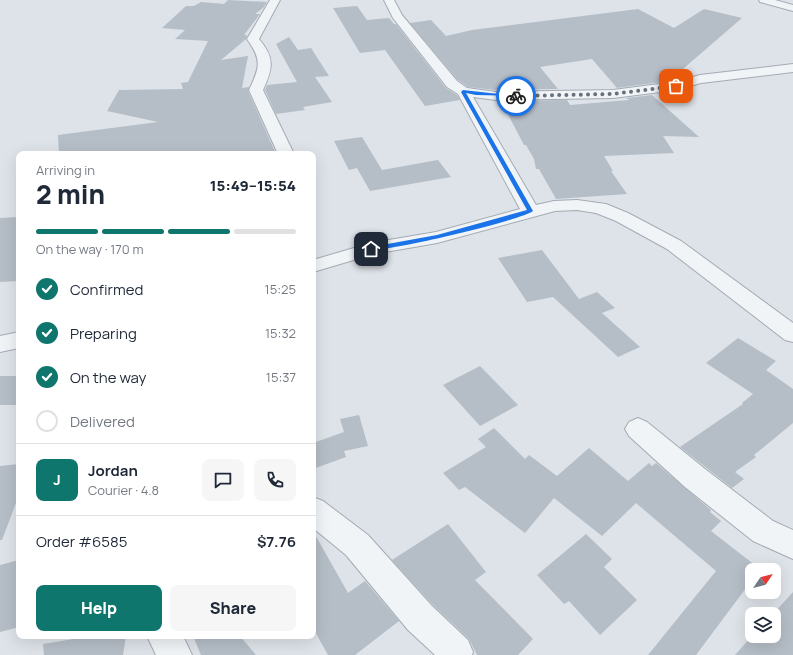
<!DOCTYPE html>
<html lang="en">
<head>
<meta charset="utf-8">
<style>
  :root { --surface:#fff; --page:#f6f6f7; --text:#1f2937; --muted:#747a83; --line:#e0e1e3; --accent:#0f766e }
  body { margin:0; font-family:Manrope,sans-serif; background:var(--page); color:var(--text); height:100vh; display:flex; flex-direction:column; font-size:15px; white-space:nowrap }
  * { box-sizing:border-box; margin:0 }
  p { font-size:13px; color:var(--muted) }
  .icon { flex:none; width:22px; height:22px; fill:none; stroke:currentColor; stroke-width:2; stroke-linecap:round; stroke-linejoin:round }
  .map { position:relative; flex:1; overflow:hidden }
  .details { position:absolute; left:16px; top:151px; width:300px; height:488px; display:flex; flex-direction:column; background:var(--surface); border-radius:8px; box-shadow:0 4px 16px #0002 }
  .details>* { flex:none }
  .needle { width:26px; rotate:55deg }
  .buttons { position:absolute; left:745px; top:563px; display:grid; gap:8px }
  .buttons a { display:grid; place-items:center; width:36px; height:36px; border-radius:8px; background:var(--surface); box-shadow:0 4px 16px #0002; font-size:20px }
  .pin { position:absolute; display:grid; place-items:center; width:34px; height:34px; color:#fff; margin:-17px; border-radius:8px; box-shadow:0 2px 6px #0006 }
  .courier { position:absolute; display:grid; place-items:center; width:40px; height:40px; margin:-20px; border:3px solid #1a73e8; border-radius:50%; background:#fff; color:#222; box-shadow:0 1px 5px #0007 }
  .overview em { font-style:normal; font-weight:800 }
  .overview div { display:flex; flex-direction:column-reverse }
  .overview { display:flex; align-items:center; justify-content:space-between; height:68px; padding:0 20px }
  h1 { font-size:26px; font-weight:800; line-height:30px }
  .bar { display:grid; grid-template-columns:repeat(4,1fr); gap:6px 4px; align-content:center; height:48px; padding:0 20px }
  .bar i { height:5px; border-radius:3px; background:var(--line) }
  .bar .current { background:var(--accent) }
  .bar p { grid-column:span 4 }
  .line { display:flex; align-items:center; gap:10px; padding:0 20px; border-top:1px solid var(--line) }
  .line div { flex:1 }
  .round { display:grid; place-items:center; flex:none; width:42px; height:42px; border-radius:8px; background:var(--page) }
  ol { padding:0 20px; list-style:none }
  li { display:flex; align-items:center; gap:12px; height:44px }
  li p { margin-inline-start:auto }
  li .icon { padding:4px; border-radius:50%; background:var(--accent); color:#fff; stroke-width:4 }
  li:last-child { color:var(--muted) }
  li i { width:22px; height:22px; border:2px solid var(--line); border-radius:50% }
  .primary-button { display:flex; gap:8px; margin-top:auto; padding:8px 20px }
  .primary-button a { flex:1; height:46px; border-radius:8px; background:var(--accent); color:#fff; font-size:16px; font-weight:800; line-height:46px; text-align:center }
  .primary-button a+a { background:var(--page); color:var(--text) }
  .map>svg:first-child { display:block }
  .building { fill:#b5bdc6 }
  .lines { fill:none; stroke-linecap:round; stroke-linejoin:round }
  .minor-casing { stroke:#a3abb3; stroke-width:2 }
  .minor { fill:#f1f4f7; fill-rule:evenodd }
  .route { fill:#1a73e8 }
  .done { stroke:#66717c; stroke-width:4; stroke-dasharray:0 7.2 }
</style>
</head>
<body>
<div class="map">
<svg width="793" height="655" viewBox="0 0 793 655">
  <rect width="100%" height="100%" fill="#dee3e9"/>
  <g class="building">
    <polygon points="228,0 267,2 263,8 255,14 260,14 244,35 247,35 246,39 221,60 248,56 242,88 249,87 248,91 276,154 59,154 58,135 158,122 107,111 119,90 183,89 181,83 188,82 208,41 175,39 185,30 162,28 186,6 194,6 201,2 224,4"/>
    <polygon points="357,6 367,20 389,18 394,24 396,24 446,88 457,95 460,100 425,106 385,50 360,53 333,8"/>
    <polygon points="638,9 674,28 704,9 742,18 669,81 617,88 592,59 540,67 558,89 496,90 468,87 458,80 410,23 431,20 446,36 472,30"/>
    <polygon points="289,37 298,50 311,48 329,76 315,77 332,102 303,107 305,110 276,114 265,90 267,85 297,82 276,44"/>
    <polygon points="652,95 699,137 663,136 674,153 604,156 613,171 611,171 627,194 556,199 539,169 536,169 534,159 526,145 524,145 501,101 567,100 570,105 629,100 626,98"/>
    <polygon points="362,137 382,170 438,160 451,177 370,191 357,168 349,170 334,141"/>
    <polygon points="19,217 19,281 0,282 0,218"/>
    <polygon points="542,250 579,299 597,292 615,308 602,313 640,347 618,357 553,297 527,302 498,258"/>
    <polygon points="738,338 776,361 766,370 793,389 793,423 754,455 756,457 735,472 744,479 732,488 680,447 743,404 742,403 753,394 706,363"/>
    <polygon points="480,366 518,405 480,426 443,385"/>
    <rect x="0" y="376" width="19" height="29"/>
    <polygon points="359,415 368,446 344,451 346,457 313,469 313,443 344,432 340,419"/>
    <polygon points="494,428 525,459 529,455 557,476 589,448 628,481 649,463 652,466 656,463 711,510 710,512 721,521 711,531 760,569 752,570 752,580 696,655 648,655 716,571 636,503 602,536 554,498 525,533 465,487 459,490 443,473 486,447 478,439"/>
    <polygon points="19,464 19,495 2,540 0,540 0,466"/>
    <polygon points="448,524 486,572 475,580 533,639 518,655 477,655 469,639 433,605 392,560"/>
    <polygon points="313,531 348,593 365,581 399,621 355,655 328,655 313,628"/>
    <polygon points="586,534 612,559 604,567 637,600 600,635 569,601 564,604 537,575"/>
    <polygon points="19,560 19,627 0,632 0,565"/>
    <polygon points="793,592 793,655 735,655 752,636 774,636 773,614"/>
    <polygon points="92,636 126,636 123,655 44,655 43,644"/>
    <polygon points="193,636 240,636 256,655 201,655"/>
  </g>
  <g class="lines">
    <g class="minor-casing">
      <g id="minor">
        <path d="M270,0H280L259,39C275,58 273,68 263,90L294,154H278L249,90C260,67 262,60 247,39Z"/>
        <polygon points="384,0 394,0 402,15 457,81 467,88 496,92 613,90 675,82 700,75 793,64 793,72 701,83 676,90 613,98 496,100 473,97 536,205 554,201 577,200 606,204 628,213 681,241 793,323 793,342 785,340 667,249 616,221 596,213 577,210 555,211 437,243 374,254 313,272 313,260 371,243 436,232 520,209 458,94 447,87 393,18"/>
        <polygon points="759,0 775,0 793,5 793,11 760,2"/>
        <polygon points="19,332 19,348 0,352 0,336"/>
        <polygon points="638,418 647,422 705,469 773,521 793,530 793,559 753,541 685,487 629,436 625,429 629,422"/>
        <polygon points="313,497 323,501 368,535 432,606 468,640 473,652 472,655 435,655 408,630 346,555 313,528"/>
        <polygon points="147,636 183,636 192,655 156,655"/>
      </g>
    </g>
    <use href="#minor" class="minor"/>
  </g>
  <path class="route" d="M463,90L518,96L476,95L466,93L533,211C519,221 387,252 369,250L371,247L437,235L527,210L461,92Z"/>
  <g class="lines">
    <polyline class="done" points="516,96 613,94 676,86"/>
  </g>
</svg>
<div class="buttons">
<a><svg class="needle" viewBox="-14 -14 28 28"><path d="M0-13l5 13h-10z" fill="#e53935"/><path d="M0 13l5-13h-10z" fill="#747a83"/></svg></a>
<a><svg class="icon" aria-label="layers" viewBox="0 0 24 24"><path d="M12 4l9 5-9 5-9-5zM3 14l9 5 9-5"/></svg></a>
</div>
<div class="pin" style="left:676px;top:86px;background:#ea580c"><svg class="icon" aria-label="bag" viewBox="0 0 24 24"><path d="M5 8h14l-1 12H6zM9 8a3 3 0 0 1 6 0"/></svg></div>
<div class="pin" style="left:371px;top:249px;background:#1f2937"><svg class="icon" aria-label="home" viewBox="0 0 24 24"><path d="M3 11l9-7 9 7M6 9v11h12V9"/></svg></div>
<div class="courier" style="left:516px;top:96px"><svg class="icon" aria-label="bike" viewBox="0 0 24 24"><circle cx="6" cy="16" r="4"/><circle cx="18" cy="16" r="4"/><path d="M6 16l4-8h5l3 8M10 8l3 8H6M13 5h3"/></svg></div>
<section class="details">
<div class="overview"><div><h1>2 min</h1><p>Arriving in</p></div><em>15:49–15:54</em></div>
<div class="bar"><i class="current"></i><i class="current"></i><i class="current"></i><i></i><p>On the way · 170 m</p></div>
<ol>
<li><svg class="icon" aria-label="check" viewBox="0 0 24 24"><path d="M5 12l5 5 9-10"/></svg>Confirmed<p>15:25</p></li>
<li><svg class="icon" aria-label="check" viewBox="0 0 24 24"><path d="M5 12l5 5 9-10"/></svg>Preparing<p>15:32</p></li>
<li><svg class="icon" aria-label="check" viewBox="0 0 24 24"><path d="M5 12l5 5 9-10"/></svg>On the way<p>15:37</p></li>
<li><i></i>Delivered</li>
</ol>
<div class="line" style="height:72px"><b class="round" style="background:var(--accent);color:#fff">J</b><div><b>Jordan</b><p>Courier · 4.8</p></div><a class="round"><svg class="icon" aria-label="chat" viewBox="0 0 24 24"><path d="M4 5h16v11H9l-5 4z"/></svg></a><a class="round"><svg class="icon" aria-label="phone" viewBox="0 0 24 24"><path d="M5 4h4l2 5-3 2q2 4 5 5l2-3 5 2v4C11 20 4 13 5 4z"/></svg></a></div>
<div class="line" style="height:52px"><div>Order #6585</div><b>$7.76</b></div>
<div class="primary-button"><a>Help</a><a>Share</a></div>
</section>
</div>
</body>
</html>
